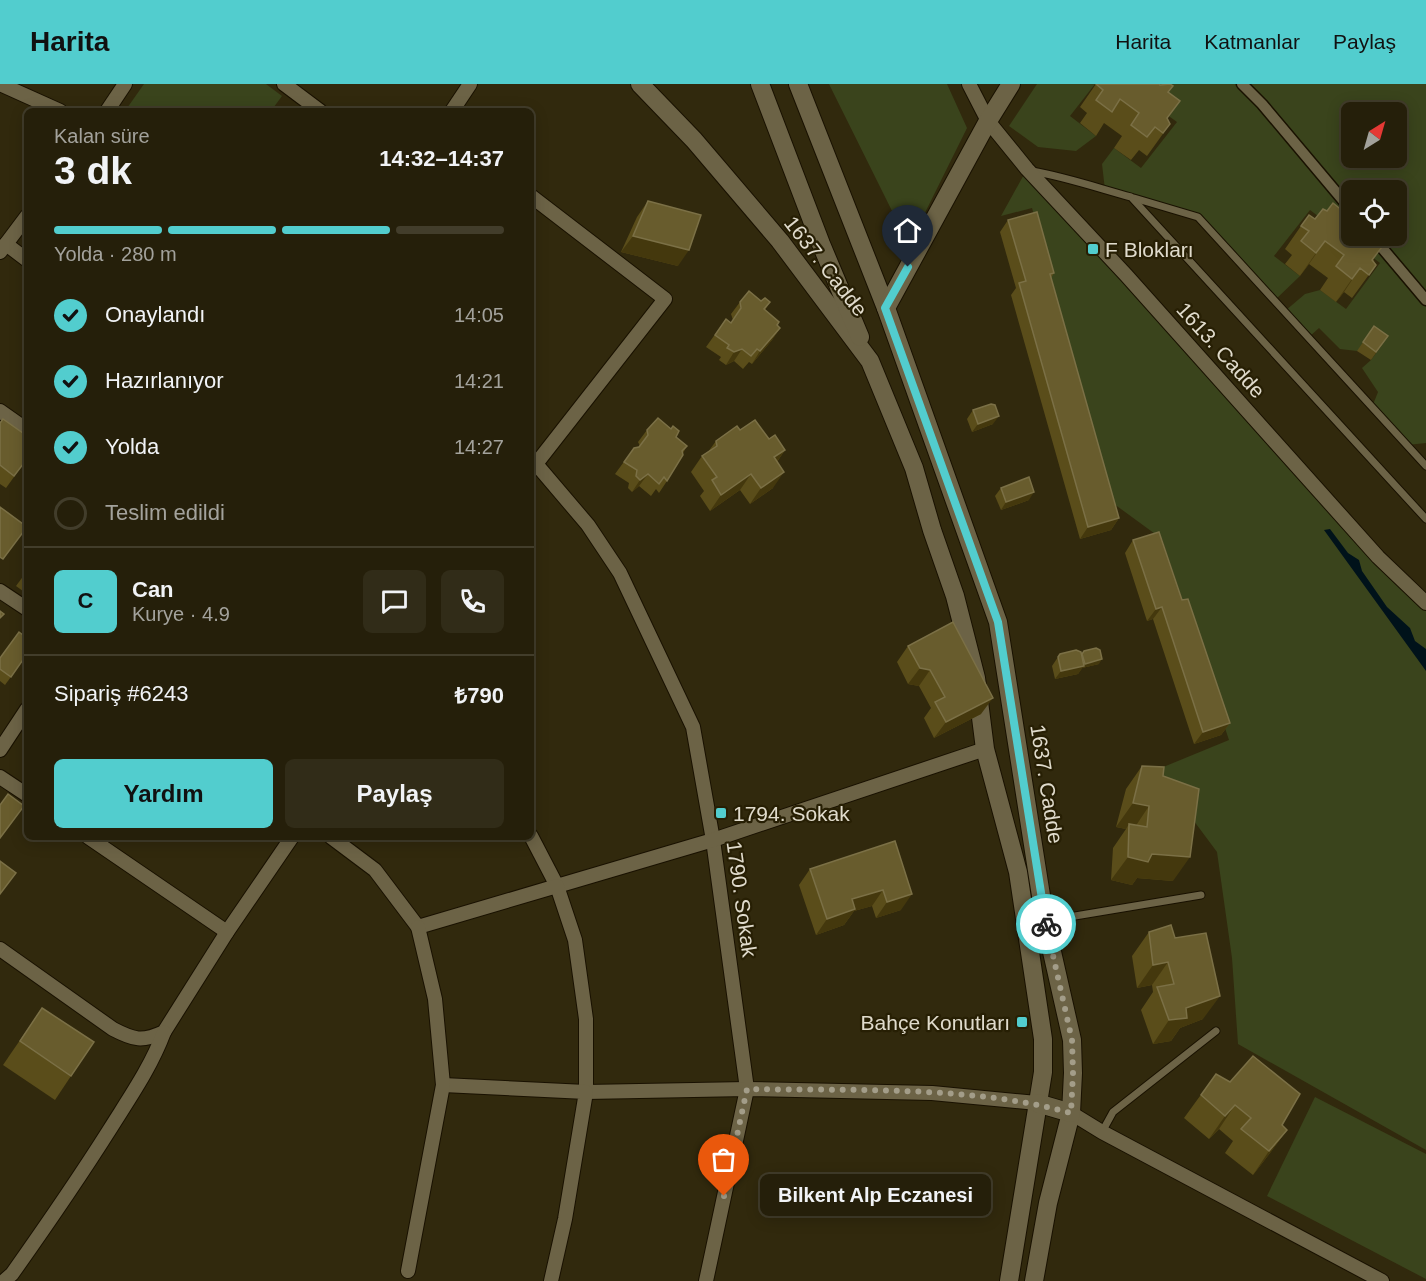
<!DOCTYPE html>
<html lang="tr">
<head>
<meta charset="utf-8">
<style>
  :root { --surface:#251f0a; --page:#312c18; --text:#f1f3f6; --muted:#a3a29c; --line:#423d2b; --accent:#52cdce }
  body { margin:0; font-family:Helvetica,sans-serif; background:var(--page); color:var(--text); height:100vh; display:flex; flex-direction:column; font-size:22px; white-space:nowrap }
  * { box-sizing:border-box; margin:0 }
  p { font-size:20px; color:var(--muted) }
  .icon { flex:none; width:33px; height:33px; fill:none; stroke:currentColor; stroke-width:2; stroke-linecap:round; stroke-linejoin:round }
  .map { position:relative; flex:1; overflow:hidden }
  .side { position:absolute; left:24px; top:24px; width:510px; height:732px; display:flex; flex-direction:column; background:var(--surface); border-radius:9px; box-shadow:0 3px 15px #0003,0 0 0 2px var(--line) }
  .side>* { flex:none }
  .needle { width:39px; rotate:37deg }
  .tools { position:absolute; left:1341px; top:18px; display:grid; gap:12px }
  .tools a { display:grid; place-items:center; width:66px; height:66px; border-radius:9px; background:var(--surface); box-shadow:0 3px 15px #0003,0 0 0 2px var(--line); font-size:30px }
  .pin { position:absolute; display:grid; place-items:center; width:51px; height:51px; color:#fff; margin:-62px -26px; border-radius:50% 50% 50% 0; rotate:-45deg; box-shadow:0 0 6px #0007 }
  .pin .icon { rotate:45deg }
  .courier { position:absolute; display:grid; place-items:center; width:60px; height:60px; margin:-30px; border:4px solid #52cdce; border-radius:50%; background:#fff; color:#222; box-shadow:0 2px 8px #0007 }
  .bubble { position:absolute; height:42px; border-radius:9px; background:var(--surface); box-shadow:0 3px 15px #0003,0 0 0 2px var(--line); font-size:20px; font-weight:800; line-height:42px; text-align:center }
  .overview em { font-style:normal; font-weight:800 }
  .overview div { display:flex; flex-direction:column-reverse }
  .overview { display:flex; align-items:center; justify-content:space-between; height:102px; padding:0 30px }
  h1 { font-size:39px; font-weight:800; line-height:45px }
  .bar { display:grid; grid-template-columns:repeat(4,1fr); gap:9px 6px; align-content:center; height:72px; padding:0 30px }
  .bar i { height:8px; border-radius:4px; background:var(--line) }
  .bar .active { background:var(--accent) }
  .bar p { grid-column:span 4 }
  .line { display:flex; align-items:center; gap:15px; padding:0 30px; border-top:2px solid var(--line) }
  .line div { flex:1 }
  .round { display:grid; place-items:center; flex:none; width:63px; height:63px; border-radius:9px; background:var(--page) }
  ol { padding:0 30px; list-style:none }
  li { display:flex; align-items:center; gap:18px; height:66px }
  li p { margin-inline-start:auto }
  li .icon { padding:6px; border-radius:50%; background:var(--accent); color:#111; stroke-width:4 }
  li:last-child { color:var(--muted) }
  li i { width:33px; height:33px; border:3px solid var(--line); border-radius:50% }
  .primary-button { display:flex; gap:12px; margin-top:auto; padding:12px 30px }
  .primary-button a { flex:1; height:69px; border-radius:9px; background:var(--accent); color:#111; font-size:24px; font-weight:800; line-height:69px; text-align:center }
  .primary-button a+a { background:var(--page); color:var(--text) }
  header { display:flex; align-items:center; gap:36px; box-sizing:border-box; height:84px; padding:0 30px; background:var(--accent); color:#111 }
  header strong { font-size:28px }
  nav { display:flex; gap:33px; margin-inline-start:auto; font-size:21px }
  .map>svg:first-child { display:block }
  .green { fill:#3a441c; fill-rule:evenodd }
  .water { fill:#00121a }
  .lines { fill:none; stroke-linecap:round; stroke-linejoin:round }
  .service-casing { stroke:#191100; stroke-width:9 }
  .pedestrian-casing { stroke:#191100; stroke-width:13 }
  .minor-casing { stroke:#191100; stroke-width:16 }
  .tertiary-casing { stroke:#191100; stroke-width:20 }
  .service { stroke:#6c6346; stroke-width:7 }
  .pedestrian { stroke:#6c6346; stroke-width:10 }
  .minor { stroke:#6c6346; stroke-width:14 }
  .tertiary { stroke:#6c6346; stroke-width:18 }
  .wall { fill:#5a4d1a }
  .shaded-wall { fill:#44380d }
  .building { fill:#685c2d; stroke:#7b7046; stroke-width:1.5 }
  .done { stroke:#a39d89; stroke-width:6; stroke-dasharray:0 10.8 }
  .route { stroke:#52cdce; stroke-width:8 }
  .poi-dot { fill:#52cdce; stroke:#271f04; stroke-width:2 }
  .labels { text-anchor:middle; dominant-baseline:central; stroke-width:4.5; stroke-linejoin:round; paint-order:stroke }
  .poi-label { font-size:21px; fill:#e0dbcc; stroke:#271f04; text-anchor:start }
  .street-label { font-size:21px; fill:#e0dbcc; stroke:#271f04 }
</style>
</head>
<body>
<header>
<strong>Harita</strong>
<nav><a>Harita</a><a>Katmanlar</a><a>Paylaş</a></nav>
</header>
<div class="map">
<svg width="1426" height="1197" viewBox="0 0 1426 1197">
  <rect width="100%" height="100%" fill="#31290d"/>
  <g class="green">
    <polygon points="144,0 266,0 282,12 271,27 125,27"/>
    <polygon points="829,0 947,0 967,44 905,169 895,133"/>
    <polygon points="1037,0 1095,0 1070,32 1096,52 1076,67 1038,63 1009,42"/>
    <path d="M1124,0H1426V359L1407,361L1372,323L1378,308L1362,284L1371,276L1382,261L1357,267L1340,265L1319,244L1309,253L1285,227L1305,210L1320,206L1346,225L1380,179L1310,126L1274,172L1300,192L1275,216L1198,133L1105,106L1102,80L1114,64L1141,84L1177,38ZM1352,28H1396V74H1352ZM1352,106H1396V152H1352Z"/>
    <polygon points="1027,85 1426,520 1426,1066 1238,960 1232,874 1217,768 1156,686 1229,656 1162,455 1110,417 1032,124 1001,132"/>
    <polygon points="1315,1013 1426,1070 1426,1195 1267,1112"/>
  </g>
  <polygon class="water" points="1330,445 1348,469 1359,476 1362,487 1387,523 1410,544 1415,557 1426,565 1426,587 1324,446"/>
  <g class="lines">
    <g class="service-casing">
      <g id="service">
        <path d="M1032,87C1066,93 1098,104 1131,113L1426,435"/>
        <polyline points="1134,114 1198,133 1426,382"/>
        <polyline points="1045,837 1201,811"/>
        <polyline points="1102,1048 1113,1028 1216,947"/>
      </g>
    </g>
    <g class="pedestrian-casing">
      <g id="pedestrian">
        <polyline points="1242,0 1262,20 1352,127"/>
        <polyline points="1372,152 1426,216"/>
      </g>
    </g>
    <g class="minor-casing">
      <g id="minor">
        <polyline points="0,0 60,27"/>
        <polyline points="284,0 320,27"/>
        <polyline points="969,0 988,37 1027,85 1126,191 1378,473 1426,519"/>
        <polyline points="107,27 125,0"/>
        <polyline points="452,27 470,0"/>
        <polyline points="531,112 665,215 532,385"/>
        <polyline points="6,160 27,176"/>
        <polyline points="0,168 27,132"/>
        <polyline points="0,327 27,346"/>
        <polyline points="531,374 588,441 620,489 693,643 713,756 747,1005 706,1197"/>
        <polyline points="0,507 27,525"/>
        <polyline points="0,666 27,625"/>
        <polyline points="0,693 27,711"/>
        <polyline points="531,752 557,802 713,756 985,665"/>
        <polyline points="88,753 227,848"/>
        <polyline points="331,753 375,786 418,843 557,802 575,856 586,935 586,1008 747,1005 932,1009 1037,1019"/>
        <path d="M0,865L113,945C134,956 142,958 164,948L227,848L292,753"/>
        <polyline points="443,1001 586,1008 565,1135 551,1197"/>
        <polyline points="1071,1029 1102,1048 1382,1197"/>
        <polyline points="408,1187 443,1001 435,915 418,843"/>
        <path d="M4,1197L12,1190C46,1142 79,1094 110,1045C130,1013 151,983 164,948"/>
      </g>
    </g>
    <g class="tertiary-casing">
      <g id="tertiary">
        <polyline points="640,0 694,56 780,157 870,277 914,384 932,446 955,512 976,594 985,665 1018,788 1043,955 1043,988 1009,1197"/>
        <polyline points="760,0 821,160 860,253"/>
        <polyline points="798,0 886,224 998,538 1045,837 1072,956 1073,989 1071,1029 1048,1119 1034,1197"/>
        <polyline points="886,224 988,37 1011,0"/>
        <polyline points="1037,1019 1071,1029"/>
      </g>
    </g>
    <use href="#service" class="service"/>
    <use href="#pedestrian" class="pedestrian"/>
    <use href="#minor" class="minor"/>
    <use href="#tertiary" class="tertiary"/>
  </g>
  <g class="wall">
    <polygon points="1096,0 1160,1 1173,2 1168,8 1167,35 1170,40 1147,72 1139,66 1131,76 1114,64 1122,52 1104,39 1096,52 1080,39 1087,29 1080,23"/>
    <polygon points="648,117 678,182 621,168 637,133"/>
    <polygon points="1327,127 1344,128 1351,131 1376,181 1352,214 1344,208 1336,218 1320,206 1328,194 1309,180 1300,192 1285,180 1292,171 1285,165 1301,142 1315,135"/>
    <polygon points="1008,136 1054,189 1051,194 1119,434 1111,446 1080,455 1011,211 1016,204 1000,148"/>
    <polygon points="761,217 770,218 765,226 780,244 772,256 752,280 749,278 743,285 734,277 726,281 719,276 721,273 706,263 726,235 731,239 733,236 731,230 740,218"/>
    <polygon points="1374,242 1388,252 1371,276 1357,267"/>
    <polygon points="973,326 993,340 972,348 967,335"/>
    <polygon points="0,339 27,375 6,404 0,400"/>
    <polygon points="647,346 676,353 687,362 667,397 659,409 656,405 651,412 639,402 632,408 628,404 629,399 615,390 634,364 640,362 638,358"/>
    <polygon points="740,346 769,355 785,366 777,378 773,404 750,420 740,406 710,427 700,412 704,407 691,388 702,372 708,368 716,357"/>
    <polygon points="1001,404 1029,416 1001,426 995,412"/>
    <polygon points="1133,456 1230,639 1221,651 1194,660 1153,535 1147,537 1125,469"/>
    <polygon points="27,487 27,510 16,502"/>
    <polygon points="908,562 981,630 934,654 924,634 931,624 919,602 908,600 897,578"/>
    <polygon points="1084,567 1099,580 1082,584 1078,590 1055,595 1052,582 1060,570 1081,571"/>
    <polygon points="27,571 5,601 0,597 0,574"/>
    <polygon points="1142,682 1163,692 1173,797 1137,794 1132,801 1111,796 1113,764 1126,745 1116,743 1126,705"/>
    <polygon points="895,757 901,826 876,834 872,822 854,827 844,841 816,851 799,801 810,785"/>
    <polygon points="1149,848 1175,854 1203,935 1180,944 1171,957 1153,960 1141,926 1153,908 1152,901 1137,904 1132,872"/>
    <polygon points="42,924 71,992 55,1016 3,981"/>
    <polygon points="1216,990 1282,1041 1287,1046 1270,1069 1253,1091 1225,1069 1233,1057 1219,1045 1209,1055 1184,1034"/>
  </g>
  <g class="shaded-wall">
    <polygon points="633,152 689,166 678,182 621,168"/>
    <polygon points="1325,157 1309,180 1300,192 1316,169"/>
    <polygon points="1360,184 1344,208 1336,218 1352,195"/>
    <polygon points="780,244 772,256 752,280 760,267"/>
    <polygon points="742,265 734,277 726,281 734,268"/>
    <polygon points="999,332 993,340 972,348 978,340"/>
    <polygon points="785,366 774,382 774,373"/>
    <polygon points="784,388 773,404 750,420 761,404"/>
    <polygon points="648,390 639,402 632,408 640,396"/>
    <polygon points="751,390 740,406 710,427 721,411"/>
    <polygon points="1034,408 1029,416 1001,426 1006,418"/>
    <polygon points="1119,434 1111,446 1080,455 1088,443"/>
    <polygon points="1162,523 1153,535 1147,537 1156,525"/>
    <polygon points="1102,575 1099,580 1082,584 1085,580"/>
    <polygon points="1084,582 1078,590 1055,595 1061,587"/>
    <polygon points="920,584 930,586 919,602 908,600"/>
    <polygon points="993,614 981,630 934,654 946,638"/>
    <polygon points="1230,639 1221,651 1194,660 1203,648"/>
    <polygon points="1133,719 1149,722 1133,746 1129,740 1126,745 1116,743"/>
    <polygon points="1152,770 1190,773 1173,797 1137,794 1132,801 1111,796 1128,773"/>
    <polygon points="883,806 872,822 854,827 844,841 816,851 827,835 852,815"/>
    <polygon points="912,810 901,826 876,834 887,818"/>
    <polygon points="1168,878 1152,901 1137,904 1153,881"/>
    <polygon points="1220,912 1203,935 1180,944 1171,957 1153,960 1169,936 1186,924"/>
    <polygon points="1235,1021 1219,1045 1209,1055 1225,1032"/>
    <polygon points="1287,1046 1270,1069 1253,1091 1269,1067"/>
  </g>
  <g class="building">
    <polygon points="1096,0 1159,0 1160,1 1170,0 1173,2 1168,8 1180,17 1167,34 1170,40 1163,49 1155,43 1147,53 1131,41 1139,29 1120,15 1112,28 1096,16 1103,6"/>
    <polygon points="648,117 701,131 689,166 633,152"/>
    <polygon points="1333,119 1344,128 1349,122 1352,124 1352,152 1375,152 1385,159 1372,176 1376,181 1369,191 1360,184 1352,195 1336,182 1344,171 1325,157 1316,169 1301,157 1309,147 1301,142 1309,131 1315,135 1323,125 1327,127"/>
    <polygon points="1037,128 1054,189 1050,190 1119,434 1088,443 1019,199 1026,197 1008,136"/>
    <polygon points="749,207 761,217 765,214 770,218 764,225 779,238 777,241 780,244 760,267 757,265 751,272 742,265 734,268 727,264 729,261 715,251 726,235 731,239 741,224 740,218"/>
    <polygon points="1374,242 1388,252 1376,268 1363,258"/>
    <polygon points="991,320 995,321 999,332 978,340 973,326"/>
    <polygon points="658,334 671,345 673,342 679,347 676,353 687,362 682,367 683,371 667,397 664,393 659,400 648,390 640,396 636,392 637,386 624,378 634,364 639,363 648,351 647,346"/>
    <polygon points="3,335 27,352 27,375 14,392 0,381 0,339"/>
    <polygon points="755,336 769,355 775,351 785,366 774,373 784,388 761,404 751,390 721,411 712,396 717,393 702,372 717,362 716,357 737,342 740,346"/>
    <polygon points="1029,393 1034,408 1006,418 1001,404"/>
    <polygon points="0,423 27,443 3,475 0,473"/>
    <polygon points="1159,448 1182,516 1188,515 1230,639 1203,648 1162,523 1156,525 1133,456"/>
    <polygon points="0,527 4,530 0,534"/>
    <polygon points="953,538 993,614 946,638 935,618 945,613 930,586 920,584 908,562"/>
    <polygon points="19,548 27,554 27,570 11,593 0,585 0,574"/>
    <polygon points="1096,564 1100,566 1102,575 1085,580 1082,570 1084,567"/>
    <polygon points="1076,566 1081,568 1084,582 1061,587 1058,573 1060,570"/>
    <polygon points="1142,682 1164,683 1163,692 1199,705 1190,773 1152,770 1148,778 1128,773 1129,740 1147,743 1149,722 1133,719"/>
    <polygon points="8,710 24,722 0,754 0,721"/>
    <polygon points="895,757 912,810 887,818 883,806 852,815 855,825 827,835 810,785"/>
    <polygon points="0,777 16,789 0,810"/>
    <polygon points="1171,841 1175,854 1206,849 1220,912 1186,924 1187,934 1169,936 1157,903 1174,900 1168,878 1153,881 1149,848"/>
    <polygon points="42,924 94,958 71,992 20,957"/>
    <polygon points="1253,972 1300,1010 1282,1041 1287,1046 1269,1067 1241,1045 1251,1034 1235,1021 1225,1032 1201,1011 1216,990 1230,998"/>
  </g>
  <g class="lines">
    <path class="done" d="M724,1112L747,1005C852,1007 970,1001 1071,1029L1073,989L1072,956L1046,840"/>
    <polyline class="route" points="908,183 885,224 998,538 1046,840"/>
  </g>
  <g class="poi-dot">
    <rect x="1087" y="159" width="12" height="12" rx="3"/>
    <rect x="715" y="723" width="12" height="12" rx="3"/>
    <rect x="1016" y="932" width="12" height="12" rx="3"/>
  </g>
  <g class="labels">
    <g class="poi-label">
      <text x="1105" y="165">F Blokları</text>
      <text x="733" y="729">1794. Sokak</text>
      <text x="1010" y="938" text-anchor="end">Bahçe Konutları</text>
    </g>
    <g class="street-label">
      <text transform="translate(826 182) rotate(52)">1637. Cadde</text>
      <text transform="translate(1221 266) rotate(48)">1613. Cadde</text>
      <text transform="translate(1047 700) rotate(81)">1637. Cadde</text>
      <text transform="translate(742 815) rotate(82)">1790. Sokak</text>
    </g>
  </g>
</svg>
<div class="tools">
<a><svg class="needle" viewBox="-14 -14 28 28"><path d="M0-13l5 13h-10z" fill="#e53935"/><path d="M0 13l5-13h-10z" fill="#a3a29c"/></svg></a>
<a><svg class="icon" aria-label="locate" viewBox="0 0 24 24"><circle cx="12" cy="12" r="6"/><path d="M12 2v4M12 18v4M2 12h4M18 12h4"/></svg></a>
</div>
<div class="pin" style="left:724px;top:1112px;background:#ea580c"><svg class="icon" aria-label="bag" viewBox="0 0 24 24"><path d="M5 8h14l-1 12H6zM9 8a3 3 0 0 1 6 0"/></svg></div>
<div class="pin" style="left:908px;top:183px;background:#1f2937"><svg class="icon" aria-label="home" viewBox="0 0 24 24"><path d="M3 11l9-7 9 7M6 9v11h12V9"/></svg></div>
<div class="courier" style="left:1046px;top:840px"><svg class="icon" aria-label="bike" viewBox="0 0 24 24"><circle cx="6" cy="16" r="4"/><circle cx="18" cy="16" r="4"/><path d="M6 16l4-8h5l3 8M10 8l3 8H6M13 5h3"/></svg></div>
<div class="bubble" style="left:760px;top:1090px;width:231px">Bilkent Alp Eczanesi</div>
<section class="side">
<div class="overview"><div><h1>3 dk</h1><p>Kalan süre</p></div><em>14:32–14:37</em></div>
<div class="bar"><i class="active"></i><i class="active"></i><i class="active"></i><i></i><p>Yolda · 280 m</p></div>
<ol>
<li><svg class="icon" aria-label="check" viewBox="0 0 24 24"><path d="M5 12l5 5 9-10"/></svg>Onaylandı<p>14:05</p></li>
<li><svg class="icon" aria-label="check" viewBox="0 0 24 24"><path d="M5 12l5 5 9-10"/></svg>Hazırlanıyor<p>14:21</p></li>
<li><svg class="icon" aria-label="check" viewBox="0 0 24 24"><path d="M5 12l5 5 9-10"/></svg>Yolda<p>14:27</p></li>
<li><i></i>Teslim edildi</li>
</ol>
<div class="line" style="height:108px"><b class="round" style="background:var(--accent);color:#111">C</b><div><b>Can</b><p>Kurye · 4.9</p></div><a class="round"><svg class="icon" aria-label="chat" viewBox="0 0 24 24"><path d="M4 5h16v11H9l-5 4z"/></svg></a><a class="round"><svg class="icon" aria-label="phone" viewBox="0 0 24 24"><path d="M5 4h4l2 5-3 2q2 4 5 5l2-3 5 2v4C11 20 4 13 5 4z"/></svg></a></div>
<div class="line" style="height:78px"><div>Sipariş #6243</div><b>₺790</b></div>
<div class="primary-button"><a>Yardım</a><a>Paylaş</a></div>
</section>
</div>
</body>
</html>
